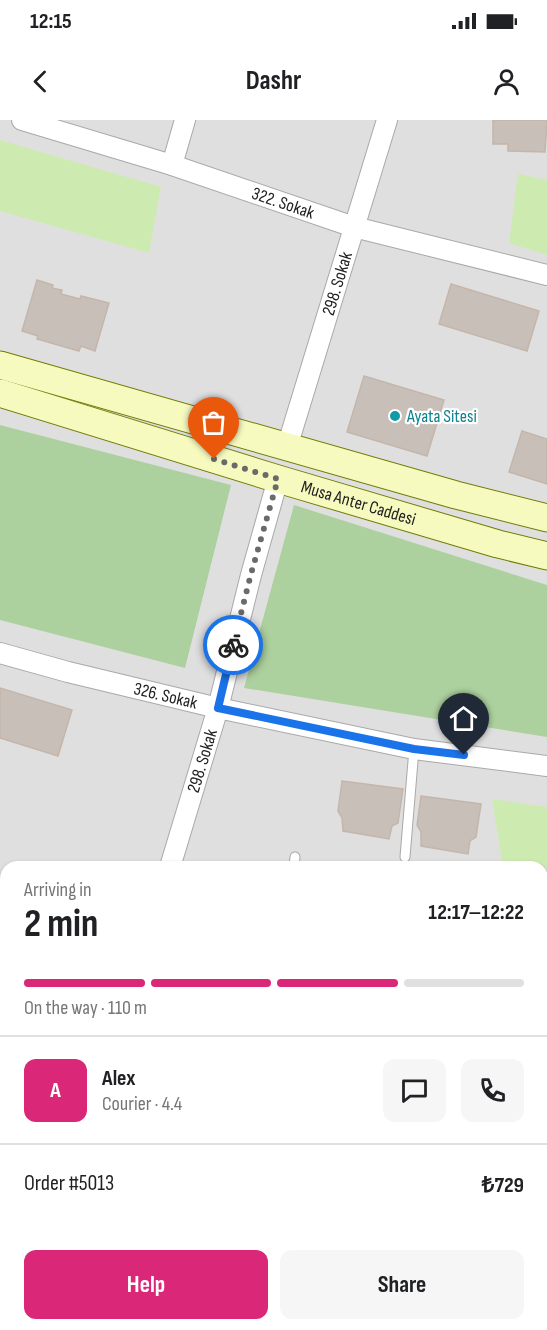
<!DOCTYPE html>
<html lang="en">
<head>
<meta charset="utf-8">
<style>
  :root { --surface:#fff; --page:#f6f6f6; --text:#202124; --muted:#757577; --line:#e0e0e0; --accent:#db2777 }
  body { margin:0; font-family:"Sofia Sans Condensed",sans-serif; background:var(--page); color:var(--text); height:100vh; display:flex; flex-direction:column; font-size:22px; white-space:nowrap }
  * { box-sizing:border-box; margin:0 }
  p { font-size:20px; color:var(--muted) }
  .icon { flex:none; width:33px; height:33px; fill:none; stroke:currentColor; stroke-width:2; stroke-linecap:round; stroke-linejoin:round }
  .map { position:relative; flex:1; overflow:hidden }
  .side { position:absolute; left:0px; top:741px; width:548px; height:470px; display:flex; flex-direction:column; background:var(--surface); border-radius:18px 18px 0 0; box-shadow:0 2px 4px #0004 }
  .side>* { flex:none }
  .pin { position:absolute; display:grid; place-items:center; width:51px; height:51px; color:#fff; margin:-62px -26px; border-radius:50% 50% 50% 0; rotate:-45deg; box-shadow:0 0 6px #0007 }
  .pin .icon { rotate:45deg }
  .courier { position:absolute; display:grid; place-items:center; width:60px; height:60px; margin:-30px; border:4px solid #1a73e8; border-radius:50%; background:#fff; color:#222; box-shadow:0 2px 8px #0007 }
  .overview em { font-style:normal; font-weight:700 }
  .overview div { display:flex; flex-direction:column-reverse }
  .overview { display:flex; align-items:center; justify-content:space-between; height:102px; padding:0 24px }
  h1 { font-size:39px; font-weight:700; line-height:45px }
  .bar { display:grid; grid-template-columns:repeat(4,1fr); gap:9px 6px; align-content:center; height:72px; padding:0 24px }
  .bar i { height:8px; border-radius:4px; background:var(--line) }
  .bar .on { background:var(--accent) }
  .bar p { grid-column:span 4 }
  .line { display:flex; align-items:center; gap:15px; padding:0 24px; border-top:2px solid var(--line) }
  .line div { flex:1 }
  .round { display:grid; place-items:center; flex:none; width:63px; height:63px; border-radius:12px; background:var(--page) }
  .primary-button { display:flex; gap:12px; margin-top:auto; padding:12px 24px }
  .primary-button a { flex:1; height:69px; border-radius:12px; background:var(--accent); color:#fff; font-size:24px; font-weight:700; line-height:69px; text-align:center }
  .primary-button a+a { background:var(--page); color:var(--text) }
  .status { display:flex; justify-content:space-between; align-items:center; height:42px; padding:0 30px; background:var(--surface); direction:ltr }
  .status svg { height:16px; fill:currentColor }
  header { display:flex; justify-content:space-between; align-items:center; height:78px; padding:0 24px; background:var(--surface); font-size:27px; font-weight:700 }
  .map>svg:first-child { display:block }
  .residential { fill:#e0dfdf; fill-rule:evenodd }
  .grass { fill:#cdebb0 }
  .forest { fill:#add19e }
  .park { fill:#c8facc }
  .building { fill:#c7bfb8; stroke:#c4b6ab; stroke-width:1.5 }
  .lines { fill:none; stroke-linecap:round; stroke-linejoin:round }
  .lane-casing { stroke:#a9a9a9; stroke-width:11 }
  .street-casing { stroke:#a9a9a9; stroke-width:22 }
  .secondary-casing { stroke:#707d05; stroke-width:29 }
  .lane { stroke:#fff; stroke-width:9 }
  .street { stroke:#fff; stroke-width:20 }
  .secondary { stroke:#f7fabf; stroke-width:27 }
  .done { stroke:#6b6a68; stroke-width:6; stroke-dasharray:0 10.8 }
  .route { stroke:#1a73e8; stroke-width:8 }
  .culture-dot { fill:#0f9aa8; stroke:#fff; stroke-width:2 }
  .labels { text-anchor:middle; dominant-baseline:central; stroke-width:4.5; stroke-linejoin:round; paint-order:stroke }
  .street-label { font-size:18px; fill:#222; stroke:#fff }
  .culture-label { font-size:18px; fill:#0d838f; stroke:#fff; text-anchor:start }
</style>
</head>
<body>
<div class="status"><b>12:15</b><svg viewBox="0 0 49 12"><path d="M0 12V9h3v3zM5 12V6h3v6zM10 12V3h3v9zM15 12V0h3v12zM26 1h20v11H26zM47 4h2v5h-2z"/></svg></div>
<header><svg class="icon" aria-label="back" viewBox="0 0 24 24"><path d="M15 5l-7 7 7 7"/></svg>Dashr<svg class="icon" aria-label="person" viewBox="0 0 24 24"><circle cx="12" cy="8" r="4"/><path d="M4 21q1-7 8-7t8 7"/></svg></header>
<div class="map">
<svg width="547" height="1210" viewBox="0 0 547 1210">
  <rect width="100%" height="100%" fill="#f2efe9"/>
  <path class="residential" d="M0,0H547V1210H0ZM6,747H542V1204H6Z"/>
  <g class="grass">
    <polygon points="0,20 161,67 149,133 0,91"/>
    <polygon points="518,54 547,60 547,135 509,123"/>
    <polygon points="492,679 547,687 547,748 503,747"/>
  </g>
  <g class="forest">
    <polygon points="0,305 231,365 185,548 0,500"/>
    <polygon points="294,385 547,465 547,617 244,568"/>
  </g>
  <polygon class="park" points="411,1204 412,1210 274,1210 273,1205"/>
  <g class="building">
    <polygon points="493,0 547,0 545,32 508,31 508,24 493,24"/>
    <polygon points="37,160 53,165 52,168 62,170 61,174 80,179 81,176 109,183 95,231 81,226 79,231 37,219 38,216 22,211"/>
    <polygon points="451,164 539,191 527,231 439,204"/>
    <polygon points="364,256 444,280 427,336 347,312"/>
    <polygon points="522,311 547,319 547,364 509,352"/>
    <polygon points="0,568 72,590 58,636 0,618"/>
    <polygon points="342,661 403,669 398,703 392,706 389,719 343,711 342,698 338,691"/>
    <polygon points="421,676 481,684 476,717 470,721 468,734 421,726 421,712 417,705"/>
    <polygon points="547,765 547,843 542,843 542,766"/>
    <polygon points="546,1120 547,1161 542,1162 542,1121"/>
  </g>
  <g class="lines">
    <g class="lane-casing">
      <g id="lane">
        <polyline points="405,737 414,629"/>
        <polyline points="294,747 295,737"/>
      </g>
    </g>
    <g class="street-casing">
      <g id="street">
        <path id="s1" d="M22,0L172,45L354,107L547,155"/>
        <polyline points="172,45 185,0"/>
        <path id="s2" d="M287,327L387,0"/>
        <path id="s3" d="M0,533L68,552L218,588L414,629L547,646"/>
        <path id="s4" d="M170,747L218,588L251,455L278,359"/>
        <polyline points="542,879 547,879"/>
        <polyline points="0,883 6,883"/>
        <polyline points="0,994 6,961"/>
        <polyline points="0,1079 6,1078"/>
        <polyline points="542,1183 547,1183"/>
        <polyline points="441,1204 441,1210"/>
      </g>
    </g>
    <g class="secondary-casing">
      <g id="secondary">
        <polyline points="0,245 456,375 547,398"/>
        <path id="s5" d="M0,273L278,359L498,424L547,436"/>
      </g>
    </g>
    <use href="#lane" class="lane"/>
    <use href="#street" class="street"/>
    <use href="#secondary" class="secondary"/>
  </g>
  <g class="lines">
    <polyline class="done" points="214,339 278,359 251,454 233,525"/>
    <polyline class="route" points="233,525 218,588 414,629 464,635"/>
  </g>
  <circle class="culture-dot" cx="395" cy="296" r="6"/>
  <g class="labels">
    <g class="street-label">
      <text stroke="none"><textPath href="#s1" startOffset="274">322. Sokak</textPath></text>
      <text stroke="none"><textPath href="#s2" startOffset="171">298. Sokak</textPath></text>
      <text stroke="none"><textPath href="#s5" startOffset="375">Musa Anter Caddesi</textPath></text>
      <text stroke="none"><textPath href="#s3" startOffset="171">326. Sokak</textPath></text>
      <text stroke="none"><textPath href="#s4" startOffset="111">298. Sokak</textPath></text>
    </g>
    <g class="culture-label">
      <text x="407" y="296">Ayata Sitesi</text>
    </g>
  </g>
</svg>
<div class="pin" style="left:214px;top:339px;background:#ea580c"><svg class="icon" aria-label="bag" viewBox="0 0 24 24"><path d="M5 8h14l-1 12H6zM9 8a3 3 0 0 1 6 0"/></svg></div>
<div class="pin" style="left:464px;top:635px;background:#1f2937"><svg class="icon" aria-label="home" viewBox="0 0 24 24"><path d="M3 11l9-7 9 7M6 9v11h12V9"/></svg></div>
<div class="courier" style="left:233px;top:525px"><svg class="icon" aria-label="bike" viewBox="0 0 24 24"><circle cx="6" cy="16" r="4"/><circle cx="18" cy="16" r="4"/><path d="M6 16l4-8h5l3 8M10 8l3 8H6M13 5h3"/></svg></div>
<section class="side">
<div class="overview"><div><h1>2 min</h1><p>Arriving in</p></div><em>12:17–12:22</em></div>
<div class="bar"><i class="on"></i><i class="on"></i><i class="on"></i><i></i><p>On the way · 110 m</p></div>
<div class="line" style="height:108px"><b class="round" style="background:var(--accent);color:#fff">A</b><div><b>Alex</b><p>Courier · 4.4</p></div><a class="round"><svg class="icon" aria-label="chat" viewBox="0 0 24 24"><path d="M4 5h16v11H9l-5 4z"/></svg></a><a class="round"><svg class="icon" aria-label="phone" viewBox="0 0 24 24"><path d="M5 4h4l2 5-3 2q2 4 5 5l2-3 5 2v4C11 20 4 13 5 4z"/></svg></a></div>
<div class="line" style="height:78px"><div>Order #5013</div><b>₺729</b></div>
<div class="primary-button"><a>Help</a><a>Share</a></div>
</section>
</div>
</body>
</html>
